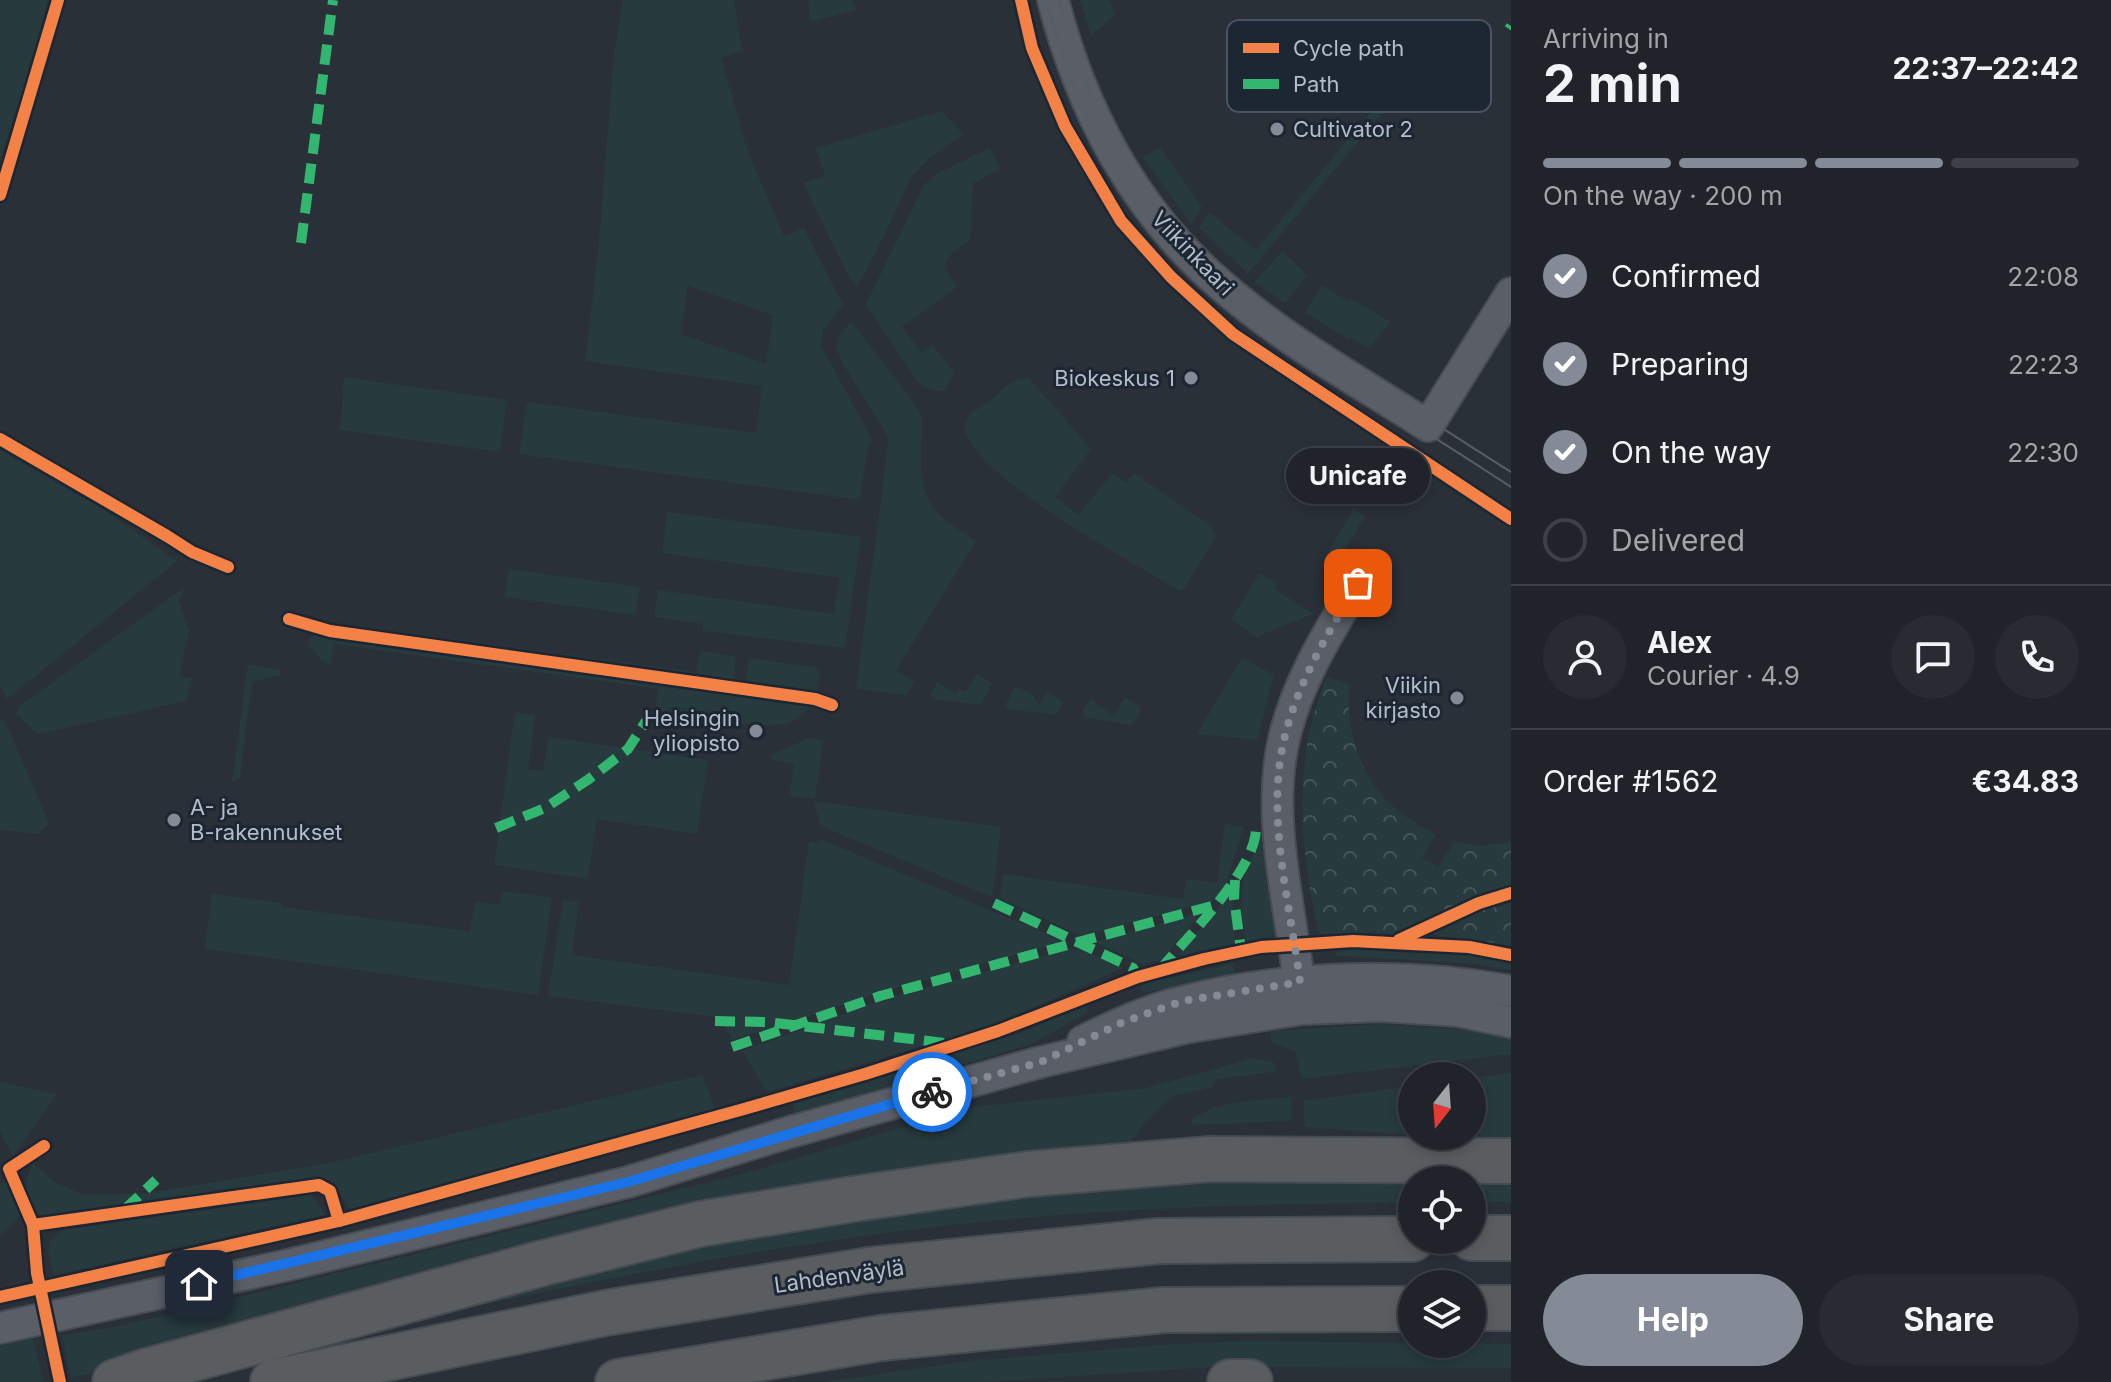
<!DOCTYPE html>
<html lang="en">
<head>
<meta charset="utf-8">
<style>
  :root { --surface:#20242a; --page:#282c32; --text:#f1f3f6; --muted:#a2a4a8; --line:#3d4147; --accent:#848b96 }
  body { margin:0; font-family:Inter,sans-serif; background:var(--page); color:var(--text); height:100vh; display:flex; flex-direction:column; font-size:30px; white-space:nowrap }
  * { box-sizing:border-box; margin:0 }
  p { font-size:26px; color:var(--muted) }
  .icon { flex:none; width:44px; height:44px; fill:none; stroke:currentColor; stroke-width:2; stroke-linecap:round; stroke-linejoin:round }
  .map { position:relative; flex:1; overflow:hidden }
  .sheet { display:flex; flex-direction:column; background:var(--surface); width:600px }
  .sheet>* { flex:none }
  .needle { width:52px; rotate:197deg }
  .buttons { position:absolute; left:1398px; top:1062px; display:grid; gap:16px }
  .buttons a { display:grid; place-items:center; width:88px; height:88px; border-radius:50%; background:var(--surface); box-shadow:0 4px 12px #0003,0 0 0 2px var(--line); font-size:40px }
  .pin { position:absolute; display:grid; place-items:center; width:68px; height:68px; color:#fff; margin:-34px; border-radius:16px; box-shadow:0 4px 12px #0006 }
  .courier { position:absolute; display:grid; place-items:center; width:80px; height:80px; margin:-40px; border:6px solid #1a73e8; border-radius:50%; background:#fff; color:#222; box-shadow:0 2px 10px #0007 }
  .bubble { position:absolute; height:56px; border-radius:28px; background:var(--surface); box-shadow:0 4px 12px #0003,0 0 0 2px var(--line); font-size:26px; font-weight:700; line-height:56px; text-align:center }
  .overview em { font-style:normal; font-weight:700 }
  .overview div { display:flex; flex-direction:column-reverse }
  .overview { display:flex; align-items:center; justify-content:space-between; height:136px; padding:0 32px }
  h1 { font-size:52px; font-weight:700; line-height:60px }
  .bar { display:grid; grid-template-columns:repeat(4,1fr); gap:12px 8px; align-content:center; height:96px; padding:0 32px }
  .bar i { height:10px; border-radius:6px; background:var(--line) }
  .bar .current { background:var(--accent) }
  .bar p { grid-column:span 4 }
  .line { display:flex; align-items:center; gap:20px; padding:0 32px; border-top:2px solid var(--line) }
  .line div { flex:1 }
  .round { display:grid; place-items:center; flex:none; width:84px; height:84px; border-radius:42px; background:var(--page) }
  ol { padding:0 32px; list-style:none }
  li { display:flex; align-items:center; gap:24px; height:88px }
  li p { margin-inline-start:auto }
  li .icon { padding:8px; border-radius:50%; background:var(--accent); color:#fff; stroke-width:4 }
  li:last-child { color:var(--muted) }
  li i { width:44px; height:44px; border:4px solid var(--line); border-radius:50% }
  .button { display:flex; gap:16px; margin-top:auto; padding:16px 32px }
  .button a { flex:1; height:92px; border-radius:48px; background:var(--accent); color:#fff; font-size:32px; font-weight:700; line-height:92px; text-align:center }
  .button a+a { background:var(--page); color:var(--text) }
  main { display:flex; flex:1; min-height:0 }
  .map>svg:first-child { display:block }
  .grass { fill:#273a3e; fill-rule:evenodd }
  .park { fill:url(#park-crowns) }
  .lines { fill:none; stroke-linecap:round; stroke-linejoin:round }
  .minor-casing { stroke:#484c53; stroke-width:34 }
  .highway-casing { stroke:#474c53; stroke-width:48 }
  .minor { stroke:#5a5e66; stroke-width:30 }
  .highway { stroke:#5a5d60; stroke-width:44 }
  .tram { stroke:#595d64; stroke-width:2 }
  .quiet { stroke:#33b770; stroke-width:10; stroke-dasharray:20 10; stroke-linecap:butt }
  .cycleway-casing { stroke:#1d2633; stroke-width:17 }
  .cycleway { stroke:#f48246; stroke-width:12 }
  .done { stroke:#848b96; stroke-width:8; stroke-dasharray:0 14.4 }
  .route { stroke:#1a73e8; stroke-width:10 }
  .poi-dot { fill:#848b96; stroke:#1d2633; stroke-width:3 }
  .labels { text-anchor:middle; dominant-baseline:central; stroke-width:6; stroke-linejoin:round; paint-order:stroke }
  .poi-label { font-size:22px; fill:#b4bcc9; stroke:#1d2633; text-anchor:end }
  .street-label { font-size:22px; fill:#b4bcc9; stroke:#1d2633 }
  .key { fill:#1d2633; stroke:#4a5360; stroke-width:2 }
  .key-label { font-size:22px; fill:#b4bcc9 }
</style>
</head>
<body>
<main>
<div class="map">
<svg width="1511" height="1382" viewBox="0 0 1511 1382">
  <defs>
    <pattern id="park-crowns" width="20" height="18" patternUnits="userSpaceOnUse" patternTransform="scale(2)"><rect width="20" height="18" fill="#273a3e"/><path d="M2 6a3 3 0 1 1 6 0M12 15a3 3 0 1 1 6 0" fill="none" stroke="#445559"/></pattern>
  </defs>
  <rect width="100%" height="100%" fill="#2a3038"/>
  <g class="grass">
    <polygon points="0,0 48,0 42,31 0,161"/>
    <path d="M623,0H734L742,51L721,58L747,149L784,236L804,228L843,305L823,330L821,346L872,439L867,452L860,500L519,454L527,402L756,433L762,386L585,361L598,253L614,53ZM688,286L773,315L766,364L681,334Z"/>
    <polygon points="808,0 853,0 856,10 810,22"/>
    <polygon points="1080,0 1110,0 1115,15 1091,35"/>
    <polygon points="1379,102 1386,108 1248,274 1199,227 1210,213 1256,250"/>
    <polygon points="942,111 963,134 927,160 911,178 876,252 857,287 849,277 803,183 825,176 816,148"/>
    <polygon points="1160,147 1202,207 1191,224 1143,157"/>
    <path d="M990,148L1000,169L973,183L970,240L952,253L945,262L947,271L957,287L902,327L922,353L933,345L954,373L946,389C934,394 927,389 917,381L866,304L924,185L936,174Z"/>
    <polygon points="1282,251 1307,276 1285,303 1255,282"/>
    <polygon points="1322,285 1349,302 1352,299 1391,322 1369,348 1351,338 1349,340 1305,312"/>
    <path d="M851,322C863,337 918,404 921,416C923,428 921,442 921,454C921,506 934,514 976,541L896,670L915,682L906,695L856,689L889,438L843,364L836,347L839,336Z"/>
    <polygon points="344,377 507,400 500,452 340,430"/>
    <path d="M1029,378L1091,449L1055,497L1079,515L1112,473L1126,483L1134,473L1211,526L1216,536L1182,592C1136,565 981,480 966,433C961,418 974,411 984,405C1005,393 1002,380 1029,378Z"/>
    <polygon points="0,450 107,512 177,561 7,699 0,686"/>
    <polygon points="1354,509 1365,516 1334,568 1323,560"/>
    <polygon points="667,512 861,537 845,648 703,631 703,624 654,617 658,590 834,614 839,578 662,553"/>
    <polygon points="509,569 640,587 636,615 505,597"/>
    <polygon points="1260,573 1277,583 1274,588 1313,614 1256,637 1231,619"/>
    <polygon points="186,586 179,601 189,631 179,676 192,678 186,701 38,734 16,714 20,706"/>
    <polygon points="334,623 696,672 700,651 736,656 734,678 731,681 334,627"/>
    <path d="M316,634L812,703C806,712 798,719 788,723C764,731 684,714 655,710L658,689L334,644L330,665L323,662L308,644L310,638Z"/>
    <polygon points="749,658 814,667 820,673 817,693 745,683"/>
    <polygon points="1242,658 1274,675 1257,740 1197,734"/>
    <polygon points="248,664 280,670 280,675 252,682 240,777 232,781"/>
    <polygon points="977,674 992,683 981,705 933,699 931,694 937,683 956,693 960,689 966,692"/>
    <polygon points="1016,686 1035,697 1034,700 1039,704 1048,691 1063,703 1056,715 1008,709 1005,705"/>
    <polygon points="1125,697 1140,707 1140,713 1131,725 1084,717 1083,710 1091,699 1114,716"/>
    <polygon points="515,712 535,715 528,769 543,771 548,737 708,760 697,834 597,819 588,879 494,865"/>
    <polygon points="4,719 49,823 39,834 0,830 0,722"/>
    <polygon points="809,738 823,741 815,799 789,796 794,764 772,760 771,755"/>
    <polygon points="814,801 1001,827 992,897 821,826"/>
    <polygon points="1225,824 1244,827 1226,884 1215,900 1081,936 1000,898 1003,874 1183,899 1186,879 1217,883"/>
    <path d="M1263,832L1266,879L1277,935L1246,942C1237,887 1240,881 1263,832Z"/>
    <polygon points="820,839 1061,940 1055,944 902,986 733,1040 718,1017 548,996 563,900 579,902 572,955 789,985 809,841 819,843"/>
    <polygon points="503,891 552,898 538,995 205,949 212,894 282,903 282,907 470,931 475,901 500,905"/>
    <polygon points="1232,891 1235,944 1178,956"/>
    <polygon points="1203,912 1161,960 1143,964 1094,942"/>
    <polygon points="1369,946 1468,951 1511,960 1511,970 1467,963 1336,956 1336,948"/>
    <polygon points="1065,950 1083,950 1123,968 990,1026 767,1092 742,1051 884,999"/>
    <polygon points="1233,963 1235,975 1143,993 1140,985"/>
    <polygon points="1086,1004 1088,1012 1032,1044 794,1115 793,1104 1026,1031"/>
    <polygon points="1380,1024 1458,1029 1511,1037 1511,1054 1302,1079 1295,1051 1271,1042 1271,1031"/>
    <polygon points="1254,1058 1275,1063 1275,1072 1217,1079 1212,1087 1170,1097 1146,1121 1131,1141 903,1171 71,1378 62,1336 124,1325 746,1173 972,1107 1146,1088"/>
    <polygon points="1511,1073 1511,1140 1509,1143 1421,1136 1472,1136 1472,1078"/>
    <path d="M702,1075L716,1110L351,1211L330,1180L242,1188L35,1217C27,1193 22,1187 33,1163L54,1182L84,1195L146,1193L329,1163Z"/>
    <polygon points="0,1082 57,1094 13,1156 0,1132"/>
    <polygon points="1412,1086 1412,1135 1305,1127 1303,1101"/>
    <path d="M1291,1097V1121L1193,1125L1191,1121C1215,1099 1261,1101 1291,1097Z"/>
    <path d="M1168,1174L1511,1180V1202H1472V1180H1412V1202C1278,1204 1145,1207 1012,1219C800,1238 591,1281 384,1326L634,1248Z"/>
    <polygon points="5,1179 20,1216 0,1236 0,1185"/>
    <polygon points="311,1194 326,1215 54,1275 48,1254 50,1240 63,1230"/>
    <polygon points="33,1338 43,1382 0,1382 0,1345"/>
    <polygon points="1251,1341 1511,1344 1511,1368 1215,1367 984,1382 825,1382 967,1361 1172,1344"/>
  </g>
  <path class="park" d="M1326,677L1349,684C1345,752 1372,805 1436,834L1422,858L1438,867L1455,841L1481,846L1511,842V946L1424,933L1319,935C1304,865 1297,809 1308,737C1312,717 1320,697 1326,677Z"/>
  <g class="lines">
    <g class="minor-casing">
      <g id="minor">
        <path d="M1053,0C1081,109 1134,211 1221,285C1284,340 1358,381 1428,426L1511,293"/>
        <path d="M1301,999C1293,915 1263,815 1286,731C1300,677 1330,630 1358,583"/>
        <path d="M1083,1041C1116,1025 1150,1009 1185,1001C1290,975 1404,972 1511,991"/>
        <polyline points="0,1328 288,1265 628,1182 790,1132 1041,1062 1190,1027 1302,1009 1380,1006 1459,1011 1511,1022"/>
      </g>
    </g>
    <g class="highway-casing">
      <g id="highway">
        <polyline points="1472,1238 1511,1238"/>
        <polyline points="1472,1308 1511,1308"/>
        <polyline points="115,1382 144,1372 543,1263 700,1224 853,1199 1029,1174 1210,1159 1511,1161"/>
        <polyline points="273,1382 605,1313 870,1270 1159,1241 1412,1239"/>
        <polyline points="618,1382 881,1338 1164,1310 1412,1309"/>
        <polyline points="1230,1382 1250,1382"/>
      </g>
    </g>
    <use href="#minor" class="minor"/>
    <use href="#highway" class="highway"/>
    <g class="tram">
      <path d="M1047,0C1069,87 1105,174 1167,241C1225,303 1293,347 1363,392C1413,424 1462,455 1511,487"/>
      <path d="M1059,0C1081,85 1118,166 1176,232C1227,291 1292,332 1357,374C1409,406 1460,440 1511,472"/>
    </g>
    <g class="quiet">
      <polyline points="1509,29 1511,26"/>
      <polyline points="301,243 333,0"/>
      <polyline points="496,828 545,808 589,779 628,749 646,721"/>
      <polyline points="1235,880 1234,898 1241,950"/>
      <polyline points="994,903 1133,968 1138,977"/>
      <path d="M1160,970C1187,937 1256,870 1256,828"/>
      <polyline points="715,1021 767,1022 945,1043"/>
      <polyline points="732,1047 880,996 1215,905"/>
      <polyline points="124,1210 156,1180"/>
    </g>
    <g class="cycleway-casing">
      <g id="cycleway">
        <polyline points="1021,0 1032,48 1065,126 1121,221 1171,277 1233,334 1511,519"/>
        <polyline points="0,195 58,0"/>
        <polyline points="0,439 167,536 192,552 228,567"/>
        <polyline points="289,619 330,631 815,699 832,705"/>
        <polyline points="1399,940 1479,903 1511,893"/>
        <polyline points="44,1146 9,1169 33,1225 37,1273 60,1382"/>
        <polyline points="33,1225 319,1185 330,1191 339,1221"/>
        <polyline points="0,1297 339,1221 744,1109 865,1074 998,1031 1138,977 1204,959 1261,947 1353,941 1469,947 1511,955"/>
      </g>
    </g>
    <use href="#cycleway" class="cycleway"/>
  </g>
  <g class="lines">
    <path class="done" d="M932,1092L1041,1062L1123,1022L1183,1001L1300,982C1290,902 1264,812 1286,732C1300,678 1330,630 1358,583"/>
    <polyline class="route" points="199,1284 628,1182 932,1092"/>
  </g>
  <g class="poi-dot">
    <circle cx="1277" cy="129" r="8"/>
    <circle cx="1191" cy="378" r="8"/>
    <circle cx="1457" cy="698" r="8"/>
    <circle cx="756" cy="731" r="8"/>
    <circle cx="174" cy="820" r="8"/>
  </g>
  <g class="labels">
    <g class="poi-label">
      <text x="1293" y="129" text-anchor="start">Cultivator 2</text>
      <text x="1175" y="378">Biokeskus 1</text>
      <text x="1441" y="685">Viikin<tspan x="1441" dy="25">kirjasto</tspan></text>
      <text x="740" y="718">Helsingin<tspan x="740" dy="25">yliopisto</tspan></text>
      <text x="190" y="807" text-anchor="start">A- ja<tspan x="190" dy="25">B-rakennukset</tspan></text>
    </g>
    <g class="street-label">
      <text transform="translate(1193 253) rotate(46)">Viikinkaari</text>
      <text transform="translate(839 1276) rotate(-8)">Lahdenväylä</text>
    </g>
  </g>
  <rect x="1227" y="20" width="264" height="92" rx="12" class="key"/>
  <rect x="1243" y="43" width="36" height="10" fill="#f48246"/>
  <rect x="1243" y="79" width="36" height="10" fill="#33b770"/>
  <g class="key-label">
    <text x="1293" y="56">Cycle path</text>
    <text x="1293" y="92">Path</text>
  </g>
</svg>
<div class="buttons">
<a><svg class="needle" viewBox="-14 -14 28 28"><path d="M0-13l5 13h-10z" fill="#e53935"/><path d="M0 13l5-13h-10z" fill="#a2a4a8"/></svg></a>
<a><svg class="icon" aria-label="locate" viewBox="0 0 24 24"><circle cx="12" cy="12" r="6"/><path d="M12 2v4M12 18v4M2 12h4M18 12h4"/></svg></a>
<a><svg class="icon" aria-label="layers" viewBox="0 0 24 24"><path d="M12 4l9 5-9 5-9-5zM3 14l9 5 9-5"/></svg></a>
</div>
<div class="pin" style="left:1358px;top:583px;background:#ea580c"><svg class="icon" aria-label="bag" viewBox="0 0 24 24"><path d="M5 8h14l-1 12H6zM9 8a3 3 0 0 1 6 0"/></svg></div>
<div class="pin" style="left:199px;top:1284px;background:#1f2937"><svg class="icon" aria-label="home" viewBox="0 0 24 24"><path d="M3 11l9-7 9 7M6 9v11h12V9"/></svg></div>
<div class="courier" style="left:932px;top:1092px"><svg class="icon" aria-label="bike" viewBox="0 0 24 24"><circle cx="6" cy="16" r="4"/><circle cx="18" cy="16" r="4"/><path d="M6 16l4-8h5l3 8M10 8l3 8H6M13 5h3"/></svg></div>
<div class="bubble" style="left:1286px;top:448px;width:144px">Unicafe</div>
</div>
<section class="sheet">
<div class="overview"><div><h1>2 min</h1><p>Arriving in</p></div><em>22:37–22:42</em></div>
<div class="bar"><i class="current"></i><i class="current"></i><i class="current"></i><i></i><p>On the way · 200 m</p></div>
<ol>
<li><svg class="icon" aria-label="check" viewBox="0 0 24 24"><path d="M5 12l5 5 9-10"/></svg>Confirmed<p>22:08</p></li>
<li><svg class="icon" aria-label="check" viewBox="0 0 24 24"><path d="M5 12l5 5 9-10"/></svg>Preparing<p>22:23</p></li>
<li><svg class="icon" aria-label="check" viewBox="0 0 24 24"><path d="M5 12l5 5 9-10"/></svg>On the way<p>22:30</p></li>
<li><i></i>Delivered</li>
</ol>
<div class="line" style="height:144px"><a class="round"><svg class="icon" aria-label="person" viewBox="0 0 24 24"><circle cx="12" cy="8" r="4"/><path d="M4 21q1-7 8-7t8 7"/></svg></a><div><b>Alex</b><p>Courier · 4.9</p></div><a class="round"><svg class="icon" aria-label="chat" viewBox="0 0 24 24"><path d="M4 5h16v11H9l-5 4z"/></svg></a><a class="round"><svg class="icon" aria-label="phone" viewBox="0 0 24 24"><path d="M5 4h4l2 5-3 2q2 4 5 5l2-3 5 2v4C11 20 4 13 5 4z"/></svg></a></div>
<div class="line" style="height:104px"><div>Order #1562</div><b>€34.83</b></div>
<div class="button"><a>Help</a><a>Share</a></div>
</section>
</main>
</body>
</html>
